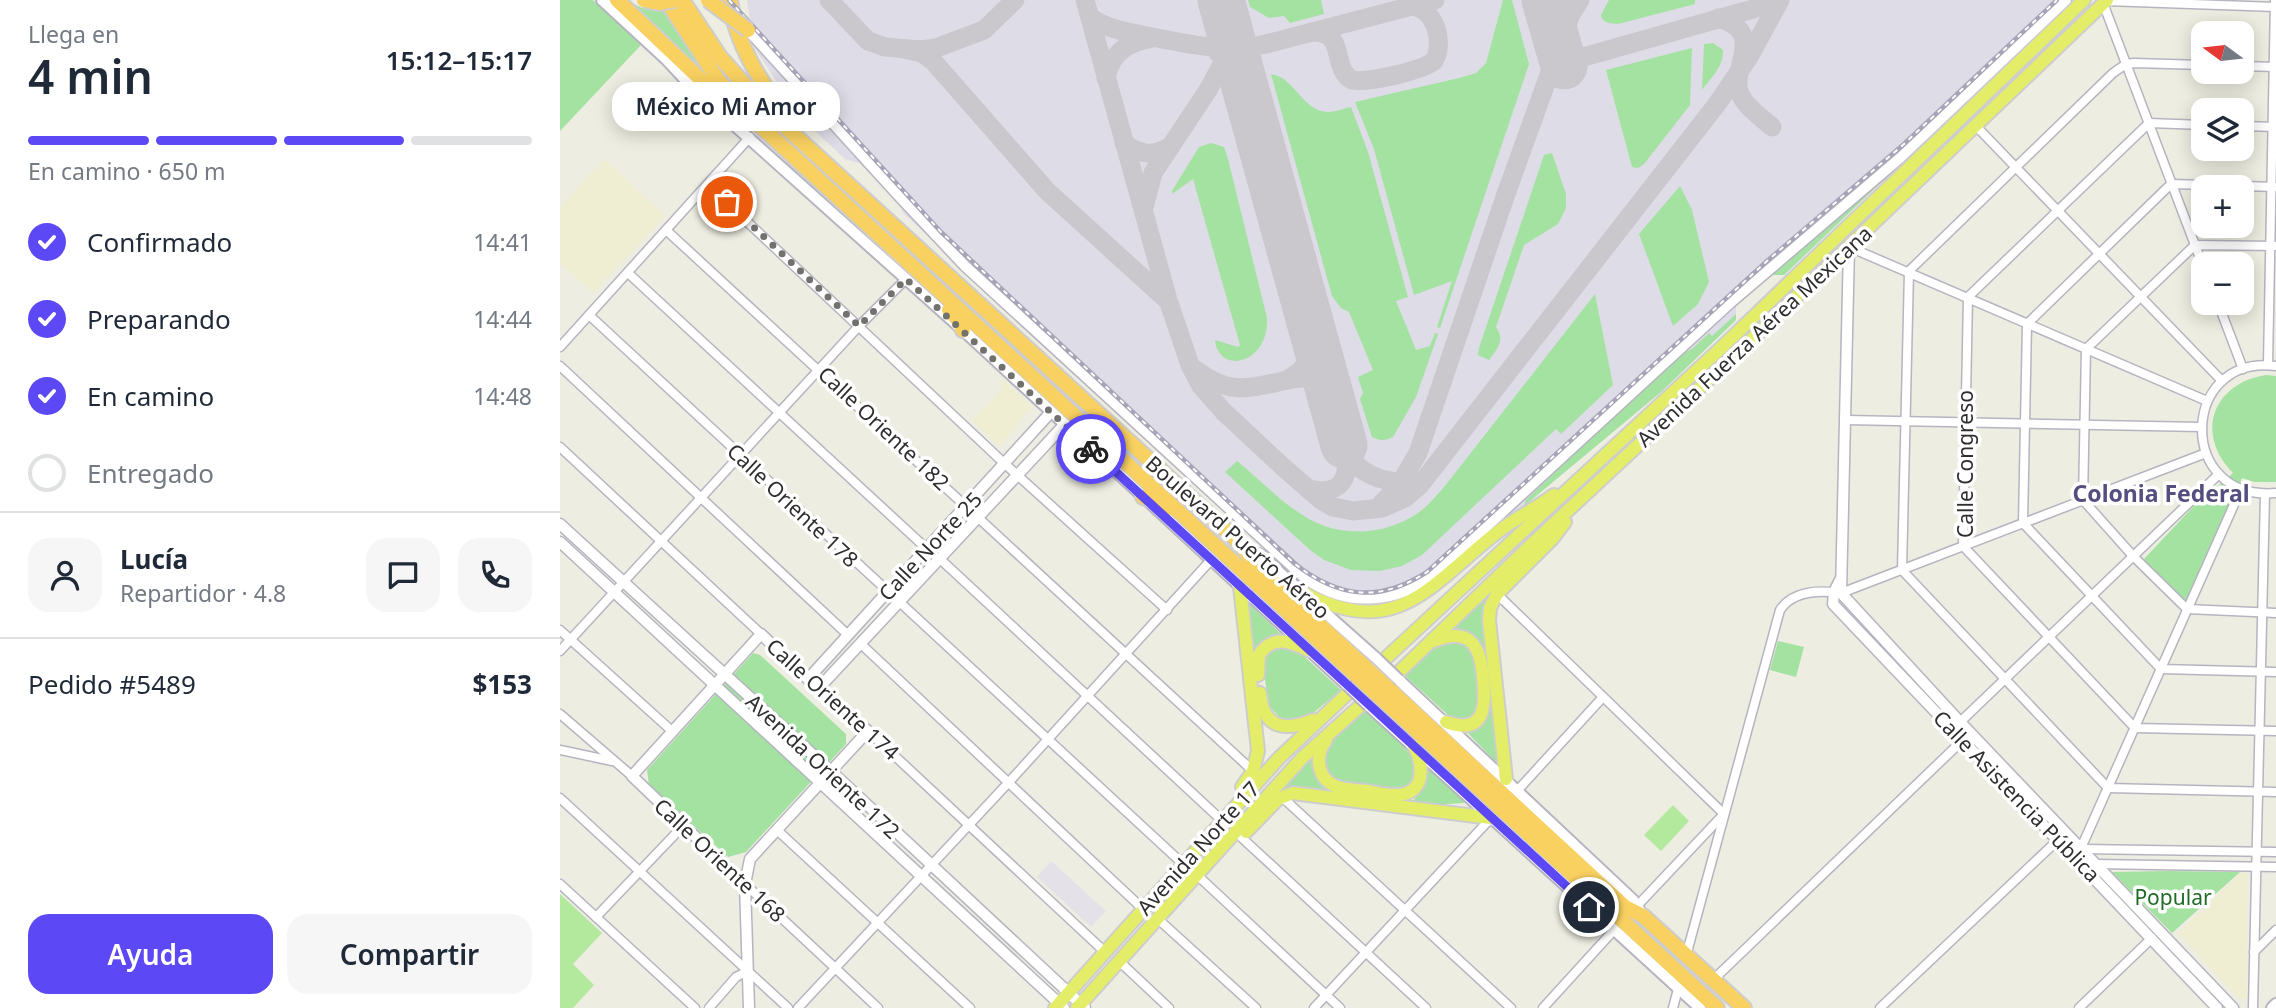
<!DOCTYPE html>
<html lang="es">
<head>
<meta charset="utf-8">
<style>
  :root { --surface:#fff; --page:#f6f6f7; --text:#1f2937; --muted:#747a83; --line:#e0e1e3; --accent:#5c48f4 }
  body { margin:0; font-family:"Noto Sans",sans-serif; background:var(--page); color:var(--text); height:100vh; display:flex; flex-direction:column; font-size:26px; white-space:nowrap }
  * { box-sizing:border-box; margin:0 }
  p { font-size:23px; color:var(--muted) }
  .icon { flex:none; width:38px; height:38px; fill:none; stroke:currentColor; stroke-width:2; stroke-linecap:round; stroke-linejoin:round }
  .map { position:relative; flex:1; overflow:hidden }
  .details { display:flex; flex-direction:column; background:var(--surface); width:560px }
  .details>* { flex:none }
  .needle { width:46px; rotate:285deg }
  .tools { position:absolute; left:1631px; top:21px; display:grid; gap:14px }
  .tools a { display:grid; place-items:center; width:63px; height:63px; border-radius:14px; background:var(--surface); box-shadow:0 4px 18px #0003; font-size:35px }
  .pin { position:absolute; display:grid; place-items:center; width:60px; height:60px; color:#fff; margin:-30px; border:4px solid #fff; border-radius:50%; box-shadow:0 2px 7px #0007 }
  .courier { position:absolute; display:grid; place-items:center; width:70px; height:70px; margin:-35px; border:5px solid #5c48f4; border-radius:50%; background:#fff; color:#222; box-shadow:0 2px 9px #0007 }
  .bubble { position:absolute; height:49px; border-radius:21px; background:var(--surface); box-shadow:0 4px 18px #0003; font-size:23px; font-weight:600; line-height:49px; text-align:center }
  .summary em { font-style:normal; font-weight:600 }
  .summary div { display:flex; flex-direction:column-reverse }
  .summary { display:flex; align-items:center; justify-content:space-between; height:119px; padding:0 28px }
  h1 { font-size:46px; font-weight:600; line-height:52px }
  .bar { display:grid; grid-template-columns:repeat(4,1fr); gap:10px 7px; align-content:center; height:84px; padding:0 28px }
  .bar i { height:9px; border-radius:5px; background:var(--line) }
  .bar .active { background:var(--accent) }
  .bar p { grid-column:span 4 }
  .line { display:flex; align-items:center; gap:18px; padding:0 28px; border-top:2px solid var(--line) }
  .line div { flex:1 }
  .round { display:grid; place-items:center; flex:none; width:74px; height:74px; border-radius:21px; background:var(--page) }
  ol { padding:0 28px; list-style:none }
  li { display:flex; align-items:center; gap:21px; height:77px }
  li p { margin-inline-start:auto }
  li .icon { padding:7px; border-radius:50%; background:var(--accent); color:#fff; stroke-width:4 }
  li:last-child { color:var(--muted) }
  li i { width:38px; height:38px; border:4px solid var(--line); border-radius:50% }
  .cta { display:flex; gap:14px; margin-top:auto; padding:14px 28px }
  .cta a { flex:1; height:80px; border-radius:21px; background:var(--accent); color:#fff; font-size:28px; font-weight:600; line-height:80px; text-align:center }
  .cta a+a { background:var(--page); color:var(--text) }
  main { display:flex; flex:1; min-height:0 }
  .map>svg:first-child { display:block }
  .industrial { fill:#e5e1e8 }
  .education { fill:#efeed2 }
  .airport { fill:#dedce7 }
  .green { fill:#a3e2a0 }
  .pitch { fill:#b2e99d }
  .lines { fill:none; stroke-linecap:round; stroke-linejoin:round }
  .taxiway { stroke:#cac8cc; stroke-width:19 }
  .runway { stroke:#cac8cc; stroke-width:47 }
  .minor-casing { stroke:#b6b4c0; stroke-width:11 }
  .tertiary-casing { stroke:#b6b4c0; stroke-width:13 }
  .secondary-casing { stroke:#b6b4c0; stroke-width:14 }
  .primary-casing { stroke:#cdcdcd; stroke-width:16 }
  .motorway-casing { stroke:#cdcdcd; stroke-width:18 }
  .minor { stroke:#fff; stroke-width:8 }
  .tertiary { stroke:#fff; stroke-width:10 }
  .secondary { stroke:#fff; stroke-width:10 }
  .primary { stroke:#e4ed68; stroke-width:12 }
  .motorway { stroke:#f9d161; stroke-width:14 }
  .rail-casing { stroke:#a7a4b7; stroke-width:4.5 }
  .rail { stroke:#fff; stroke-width:2; stroke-dasharray:5; stroke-linecap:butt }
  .secondary-bridge-casing { stroke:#b6b4c0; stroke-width:14; stroke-linecap:butt }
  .motorway-bridge-casing { stroke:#cdcdcd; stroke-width:18; stroke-linecap:butt }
  .secondary-bridge { stroke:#fff; stroke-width:10 }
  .motorway-bridge { stroke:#f9d161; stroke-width:14 }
  .done { stroke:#71716d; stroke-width:7; stroke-dasharray:0 12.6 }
  .route { stroke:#5c48f4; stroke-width:9 }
  .labels { text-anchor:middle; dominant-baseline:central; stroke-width:7; stroke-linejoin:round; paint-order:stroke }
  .street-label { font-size:21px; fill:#2e2e2e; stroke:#fff }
  .park-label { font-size:21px; fill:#1e6b25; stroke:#fff }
  .neighbourhood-label { font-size:23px; font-weight:bold; fill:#544f7e; stroke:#fff }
</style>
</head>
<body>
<main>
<section class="details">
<div class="summary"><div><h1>4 min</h1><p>Llega en</p></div><em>15:12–15:17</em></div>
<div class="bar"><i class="active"></i><i class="active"></i><i class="active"></i><i></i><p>En camino · 650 m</p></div>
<ol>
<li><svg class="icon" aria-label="check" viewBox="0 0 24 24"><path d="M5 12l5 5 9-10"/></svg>Confirmado<p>14:41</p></li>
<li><svg class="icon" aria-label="check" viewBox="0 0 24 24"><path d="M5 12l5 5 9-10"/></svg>Preparando<p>14:44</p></li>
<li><svg class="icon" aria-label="check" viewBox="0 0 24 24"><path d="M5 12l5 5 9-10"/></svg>En camino<p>14:48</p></li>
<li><i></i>Entregado</li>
</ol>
<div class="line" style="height:126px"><a class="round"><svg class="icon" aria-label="person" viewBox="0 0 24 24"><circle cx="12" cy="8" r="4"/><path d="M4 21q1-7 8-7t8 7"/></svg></a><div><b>Lucía</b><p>Repartidor · 4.8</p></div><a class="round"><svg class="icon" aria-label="chat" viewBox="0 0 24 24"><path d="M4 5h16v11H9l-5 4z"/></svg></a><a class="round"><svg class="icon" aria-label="phone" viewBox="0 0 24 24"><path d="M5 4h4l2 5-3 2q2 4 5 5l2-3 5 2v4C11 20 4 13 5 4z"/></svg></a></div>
<div class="line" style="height:91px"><div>Pedido #5489</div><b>$153</b></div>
<div class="cta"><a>Ayuda</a><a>Compartir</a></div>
</section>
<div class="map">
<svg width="1716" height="1008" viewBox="0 0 1716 1008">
  <rect width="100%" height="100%" fill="#eeede1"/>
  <polygon class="industrial" points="491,861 546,911 531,927 477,877"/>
  <g class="education">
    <polygon points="44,159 105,216 33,293 0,263 0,207"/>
    <polygon points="441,378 472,406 440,447 412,421 442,389"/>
    <polygon points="1681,873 1687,873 1686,999 1679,999 1618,933"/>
  </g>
  <polygon class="airport" points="187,0 1514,0 1224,275 1207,275 1176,305 1176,320 1101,392 964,506 936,522 894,562 829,601 808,604 795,603 762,595 741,581 343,213 338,201 299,163 285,159 240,117 194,47"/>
  <g class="green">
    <polygon points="0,0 33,0 81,45 0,131"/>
    <polygon points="64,0 85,9 105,10 146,78"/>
    <polygon points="688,0 761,0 764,14 730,23 724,16 709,18 690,7"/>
    <polygon points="943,0 952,0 969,64 880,328 877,327 892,281 854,295 814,149 795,102 899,78 916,73 926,63"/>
    <polygon points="1049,0 1135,0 1135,4 1058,24 1048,23 1042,19 1041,15"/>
    <path d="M1153,43L1163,50C1164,66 1151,78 1142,90L1144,44Z"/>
    <polygon points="1132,48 1130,105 1084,164 1078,168 1072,167 1046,70"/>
    <path d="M711,74C735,77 743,113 769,112C776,112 784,108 791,107L808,152L848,297L836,301L856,350L870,346L875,333L878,334L856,397L833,437C825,441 820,441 812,437L800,399L803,393L798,377L813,370L789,312L781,308L772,296Z"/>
    <path d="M651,143L664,147L668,159L707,318C709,365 658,375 655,340L678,347L680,345L633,179L612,194V191L639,147Z"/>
    <polygon points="1357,148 1224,275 1207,275 1176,305 1174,301"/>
    <path d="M992,153L1006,194V208L998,224L964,245L936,327C945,340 938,348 929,360L918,355L919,348L984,155Z"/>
    <polygon points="1120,186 1132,210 1149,282 1138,304 1113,326 1079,234"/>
    <path d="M1035,294L1053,385L1001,434L996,429L862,555L842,566L820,571L791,570L764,560L750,550L665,472L677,461C700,480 723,504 749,519C783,538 826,535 858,513C868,506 877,495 885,486Z"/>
    <polygon points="1176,314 1176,320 1101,392 964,506 966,500 1060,411 1111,359 1132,349 1149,333 1152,336"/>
    <path d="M1706,375L1716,376V482H1694L1682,478L1663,528L1630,600L1622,602L1584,559L1632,508L1673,473C1634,434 1653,383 1706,375Z"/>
    <polygon points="929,593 926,608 926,652 916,636 891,629"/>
    <polygon points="689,604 721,634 705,640 694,658 687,605"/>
    <path d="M890,641L903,642L915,651L923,703C912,717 906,726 888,715L844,675L876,646Z"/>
    <polygon points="1218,641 1244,647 1236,677 1210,670"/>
    <polygon points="713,647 736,649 781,690 746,719 727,721 720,718 709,705 703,667 705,657"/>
    <polygon points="193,653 200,655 286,734 286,744 186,852 168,857 89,785 87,770"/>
    <polygon points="932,698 938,758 935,761 903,728 926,715"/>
    <path d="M804,711C817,723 852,748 856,766C862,798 819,788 802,785C794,784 782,784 775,779C768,774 764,764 765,756C769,738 791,723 804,711Z"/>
    <polygon points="753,751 778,791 747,787 718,789"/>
    <path d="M867,766L903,800L904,803L874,805L852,802C861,791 869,781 867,766Z"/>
    <polygon points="1608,871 1680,872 1612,933 1552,872"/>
  </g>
  <g class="pitch">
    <polygon points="1113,805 1129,821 1101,851 1084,835"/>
    <polygon points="0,894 42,933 13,964 34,985 13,1008 0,1008"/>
  </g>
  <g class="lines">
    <g class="taxiway">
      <polyline points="269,0 308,41 325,47 361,50 376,48 424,30 455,0"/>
      <polyline points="525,0 608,300 630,365 641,386 664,412 723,467 761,500 773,507 793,511 822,508 845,498 860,485 1157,104 1189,57 1220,0"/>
      <polyline points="984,0 992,27 993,54"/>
      <path d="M530,17C550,31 573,33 597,38C634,45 668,53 706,44L875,0"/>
      <path d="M1158,18C1207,32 1171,67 1179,91C1183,105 1201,117 1212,127"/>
      <path d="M752,32C788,31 770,68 792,80C808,83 861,71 874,61C885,42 875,8 851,6"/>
      <polyline points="344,49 362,53 373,61 487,191 607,300"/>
      <polyline points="658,53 674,66 691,111"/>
      <path d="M546,78C551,53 567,42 592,38"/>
      <polyline points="991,79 1004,66 1020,58 1193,9 1215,0"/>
      <path d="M564,143C580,155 594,157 611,146"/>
      <polyline points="584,207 593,173 648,90 666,57 668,39 664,10"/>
      <path d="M636,370C670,396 689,388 728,380C737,378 747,376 755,380C765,385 769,397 774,406"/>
      <path d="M727,380C745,370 755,356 754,335"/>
      <path d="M784,445C794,473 821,483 849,482"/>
      <path d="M748,489C780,496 791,480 785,450"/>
      <polyline points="821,504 838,487 858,453 946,194 1011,14 1020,0"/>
    </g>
    <g class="runway">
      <polyline points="661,0 784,445"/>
      <polyline points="985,0 1004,66"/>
    </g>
    <g class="minor-casing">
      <g id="minor">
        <polyline points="1546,1 1716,7"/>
        <polyline points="1543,3 1643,266"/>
        <polyline points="1643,65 1574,63 1566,64 1553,73 1349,271 1342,570 1548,788 1716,792"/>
        <polyline points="1682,66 1716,67"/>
        <polyline points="1415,125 1662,381"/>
        <polyline points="1643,125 1589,123 1408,297 1403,546 1575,728 1716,731"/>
        <polyline points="1682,126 1716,127"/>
        <polyline points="148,185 445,464 607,610"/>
        <polyline points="1716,187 1611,184 1467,324 1463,523 1601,669 1716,672"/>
        <polyline points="106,230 693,771"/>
        <polyline points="1716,246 1635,245 1526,349 1523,500 1573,556 1627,609 1716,613"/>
        <polyline points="1289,247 1647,401"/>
        <polyline points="68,273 367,549"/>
        <polyline points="1658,303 1683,369"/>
        <polyline points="29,315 623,864"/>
        <polyline points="0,347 190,137"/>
        <polyline points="1708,364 1715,0"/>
        <polyline points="0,366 287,634"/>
        <path d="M1716,366C1620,353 1615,502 1716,493"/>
        <polyline points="1286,420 1641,427"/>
        <polyline points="0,447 201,634"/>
        <polyline points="379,558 656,815"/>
        <polyline points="937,594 1164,814"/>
        <polyline points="0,630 112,731"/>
        <polyline points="301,644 583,909"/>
        <polyline points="0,651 299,326 346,279"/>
        <polyline points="0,714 72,776"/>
        <polyline points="1397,725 1659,474"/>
        <polyline points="308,731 545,952"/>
        <polyline points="0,750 52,761"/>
        <polyline points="957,791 1043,697"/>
        <polyline points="722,797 951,1008"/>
        <polyline points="0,798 228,1008"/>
        <polyline points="217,830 410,1008"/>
        <polyline points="681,837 866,1008"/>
        <polyline points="1521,848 1681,489"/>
        <polyline points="1523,849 1716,852"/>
        <polyline points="1536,864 1716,867"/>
        <polyline points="637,875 780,1008"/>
        <polyline points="0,884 135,1008"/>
        <polyline points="185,884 318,1008"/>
        <polyline points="1077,906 1162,816"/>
        <polyline points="36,917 122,827"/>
        <polyline points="598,919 696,1008"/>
        <polyline points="1694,952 1716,930"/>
        <path d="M1126,956L1220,610C1233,590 1259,590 1281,593L1646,453"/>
        <polyline points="559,961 609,1008"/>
        <polyline points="1153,980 1406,737"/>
        <polyline points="149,1008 176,977 188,971"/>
        <polyline points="238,1008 449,782 651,560"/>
        <polyline points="754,1008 931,818"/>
        <polyline points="983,1008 1054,930"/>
        <polyline points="1113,1008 1118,989"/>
        <polyline points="1320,1008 1501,837"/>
        <polyline points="1519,1008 1592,938"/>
        <polyline points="1693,1008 1705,494"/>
      </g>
    </g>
    <g class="tertiary-casing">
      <g id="tertiary">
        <path d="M188,30L337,194L405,266L746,579C789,608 837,604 877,572L1170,303L1340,158L1506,0"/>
        <polyline points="1289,247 1281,593 1400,722 1673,1008"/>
        <polyline points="0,524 272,772 525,1008"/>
        <polyline points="0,542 504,1008"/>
        <polyline points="1280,580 1274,592 1273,604 1657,1008"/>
        <polyline points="248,679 491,412"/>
        <polyline points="258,689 505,424"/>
        <polyline points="185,884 72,776 201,634 248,679 308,731 190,859 185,884 189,1008"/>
      </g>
    </g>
    <g class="secondary-casing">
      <g id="secondary">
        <polyline points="42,0 106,59 134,89 403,330 787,685"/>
        <polyline points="683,546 700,555 816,658"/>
        <polyline points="839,680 1073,900 1083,916"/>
        <polyline points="809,706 1140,1008"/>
        <polyline points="1712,1008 1716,1004"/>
      </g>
    </g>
    <g class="primary-casing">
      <g id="primary">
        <polyline points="680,587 698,751 693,771 682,787"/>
        <path d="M744,593C837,641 869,586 935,534C954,519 975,509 994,495"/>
        <path d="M874,641C909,627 920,644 923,677C926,705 926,736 886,722"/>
        <polyline points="826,658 1161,348 1524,0"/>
        <polyline points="840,671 973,543 1192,339 1547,0"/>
        <path d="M698,675L699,655C712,635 729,641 748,650"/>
        <path d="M700,693C703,728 724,732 753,720"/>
        <path d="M766,740C755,755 756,777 775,786C785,790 798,790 808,791C817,793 826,795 835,795C866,795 864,766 854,746"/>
        <polyline points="946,779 929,620 930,608 937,594 993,538 1005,522"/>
        <polyline points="686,832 718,799 733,793 931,818"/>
        <polyline points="495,1008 719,758 786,695"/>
        <polyline points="517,1008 742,758 799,707"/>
      </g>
    </g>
    <g class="motorway-casing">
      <g id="motorway">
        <polyline points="57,0 174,111"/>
        <polyline points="106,0 158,80 194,120 797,676"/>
        <polyline points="122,0 160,57 207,110 681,544 693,563 806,668"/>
        <path d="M170,0C176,47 204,86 230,123"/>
        <polyline points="389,310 399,321 403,330"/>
        <polyline points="583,497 597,502 606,510"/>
        <polyline points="829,689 1065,907 1083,916 1184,1008"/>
        <polyline points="820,697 1157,1008"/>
      </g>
    </g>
    <use href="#minor" class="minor"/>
    <use href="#tertiary" class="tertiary"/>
    <use href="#secondary" class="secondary"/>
    <use href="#primary" class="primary"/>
    <use href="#motorway" class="motorway"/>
    <g class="rail-casing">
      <path id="rail" d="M169,0L381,232L735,564C779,598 819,603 867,572L1207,261L1344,144L1497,0"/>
    </g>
    <use href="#rail" class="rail"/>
    <g class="secondary-bridge-casing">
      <g id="secondary-bridge">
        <polyline points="816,658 839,680"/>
        <polyline points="787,685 809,706"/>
      </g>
    </g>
    <g class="motorway-bridge-casing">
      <g id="motorway-bridge">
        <polyline points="84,0 99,3 115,0"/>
        <polyline points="148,0 188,30"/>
        <polyline points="806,668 829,689"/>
        <polyline points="797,676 820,697"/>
      </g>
    </g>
    <use href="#secondary-bridge" class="secondary-bridge"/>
    <use href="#motorway-bridge" class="motorway-bridge"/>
  </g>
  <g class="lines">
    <polyline class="done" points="167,202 299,326 346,279 531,449"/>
    <polyline class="route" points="531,449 1029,907"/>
  </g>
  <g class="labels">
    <g class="street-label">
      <text transform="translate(1194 336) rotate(-43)">Avenida Fuerza Aérea Mexicana</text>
      <text transform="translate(324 428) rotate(43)">Calle Oriente 182</text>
      <text transform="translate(1405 464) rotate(-90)">Calle Congreso</text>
      <text transform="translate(233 505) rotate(43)">Calle Oriente 178</text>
      <text transform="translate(678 537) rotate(41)">Boulevard Puerto Aéreo</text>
      <text transform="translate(370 546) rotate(-47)">Calle Norte 25</text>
      <text transform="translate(273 699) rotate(42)">Calle Oriente 174</text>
      <text transform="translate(263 766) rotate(43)">Avenida Oriente 172</text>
      <text transform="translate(1457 796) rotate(46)">Calle Asistencia Pública</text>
      <text transform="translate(638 848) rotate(-48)">Avenida Norte 17</text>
      <text transform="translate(160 860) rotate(43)">Calle Oriente 168</text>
    </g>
    <g class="park-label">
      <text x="1613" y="897">Popular</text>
    </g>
    <g class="neighbourhood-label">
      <text x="1601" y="493">Colonia Federal</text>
    </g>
  </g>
</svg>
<div class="tools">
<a><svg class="needle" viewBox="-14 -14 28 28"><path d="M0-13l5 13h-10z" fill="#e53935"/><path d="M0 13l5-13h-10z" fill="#747a83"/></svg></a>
<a><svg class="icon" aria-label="layers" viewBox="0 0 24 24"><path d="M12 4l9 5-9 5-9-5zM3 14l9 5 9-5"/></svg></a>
<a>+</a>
<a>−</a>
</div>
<div class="pin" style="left:167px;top:202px;background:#ea580c"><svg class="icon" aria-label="bag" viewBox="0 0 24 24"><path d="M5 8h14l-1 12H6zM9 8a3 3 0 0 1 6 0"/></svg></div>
<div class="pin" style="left:1029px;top:907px;background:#1f2937"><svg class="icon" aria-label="home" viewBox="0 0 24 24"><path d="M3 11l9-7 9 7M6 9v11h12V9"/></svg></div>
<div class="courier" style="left:531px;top:449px"><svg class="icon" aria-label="bike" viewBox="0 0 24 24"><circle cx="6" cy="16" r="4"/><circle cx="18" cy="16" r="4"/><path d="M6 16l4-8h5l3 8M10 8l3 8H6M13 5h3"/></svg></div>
<div class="bubble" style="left:52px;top:82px;width:228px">México Mi Amor</div>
</div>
</main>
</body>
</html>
